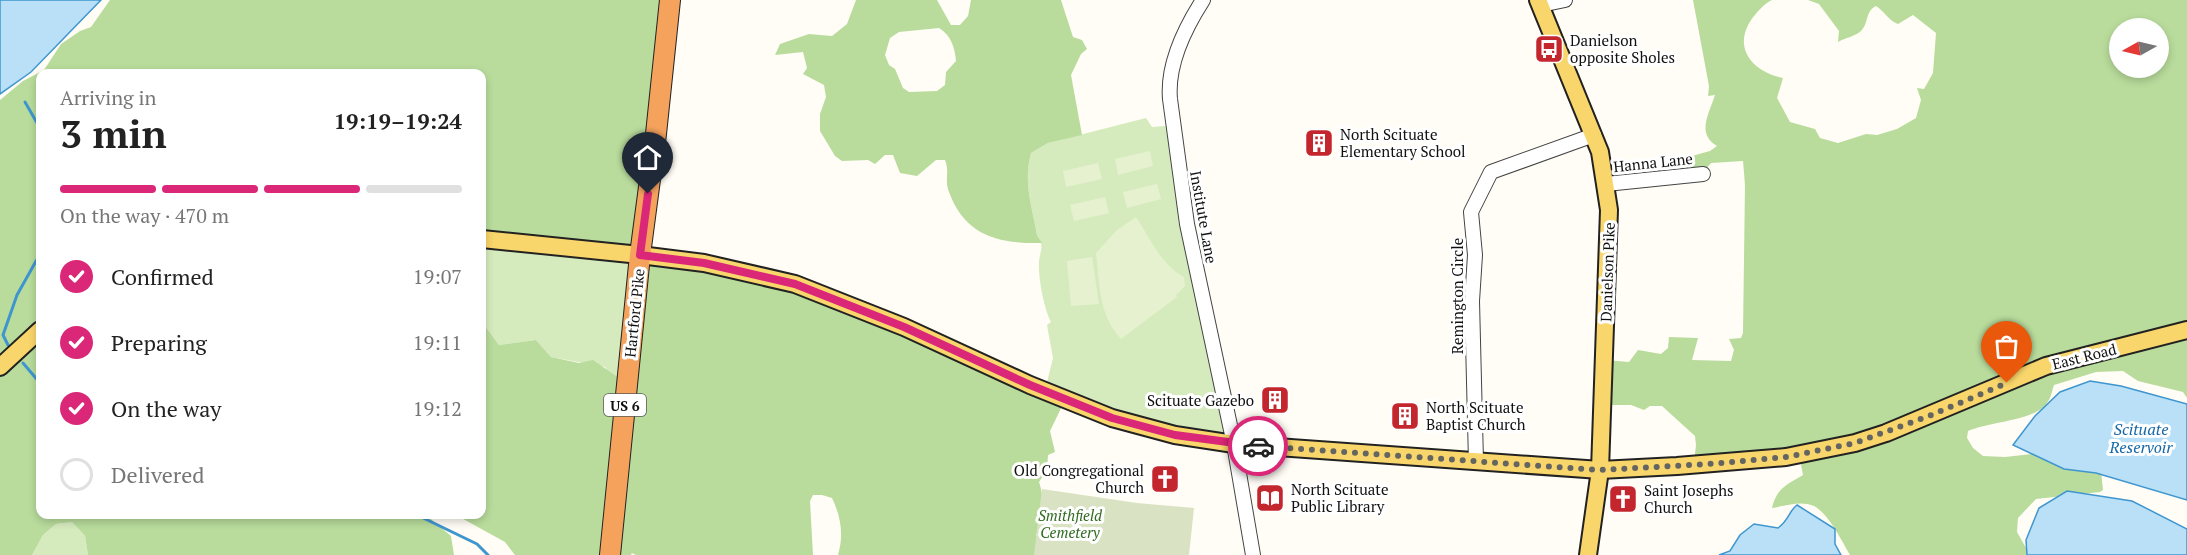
<!DOCTYPE html>
<html lang="en">
<head>
<meta charset="utf-8">
<style>
  :root { --surface:#fff; --page:#f6f6f6; --text:#222; --muted:#767676; --line:#e0e0e0; --accent:#db2777 }
  body { margin:0; font-family:"PT Serif",serif; background:var(--page); color:var(--text); height:100vh; display:flex; flex-direction:column; font-size:22px; white-space:nowrap }
  * { box-sizing:border-box; margin:0 }
  p { font-size:20px; color:var(--muted) }
  .icon { flex:none; width:33px; height:33px; fill:none; stroke:currentColor; stroke-width:2; stroke-linecap:round; stroke-linejoin:round }
  .map { position:relative; flex:1; overflow:hidden }
  .sheet { position:absolute; left:36px; top:69px; width:450px; height:450px; display:flex; flex-direction:column; background:var(--surface); border-radius:12px; box-shadow:0 3px 9px #0003 }
  .sheet>* { flex:none }
  .needle { width:39px; rotate:262deg }
  .fabs { position:absolute; left:2109px; top:18px; display:grid; gap:12px }
  .fabs a { display:grid; place-items:center; width:60px; height:60px; border-radius:50%; background:var(--surface); box-shadow:0 3px 9px #0003; font-size:30px }
  .pin { position:absolute; display:grid; place-items:center; width:51px; height:51px; color:#fff; margin:-62px -26px; border-radius:50% 50% 50% 0; rotate:-45deg; box-shadow:0 0 6px #0007 }
  .pin .icon { rotate:45deg }
  .courier { position:absolute; display:grid; place-items:center; width:60px; height:60px; margin:-30px; border:4px solid #db2777; border-radius:50%; background:#fff; color:#222; box-shadow:0 2px 8px #0007 }
  .overview em { font-style:normal; font-weight:700 }
  .overview div { display:flex; flex-direction:column-reverse }
  .overview { display:flex; align-items:center; justify-content:space-between; height:102px; padding:0 24px }
  h1 { font-size:39px; font-weight:700; line-height:45px }
  .bar { display:grid; grid-template-columns:repeat(4,1fr); gap:9px 6px; align-content:center; height:72px; padding:0 24px }
  .bar i { height:8px; border-radius:4px; background:var(--line) }
  .bar .current { background:var(--accent) }
  .bar p { grid-column:span 4 }
  ol { padding:0 24px; list-style:none }
  li { display:flex; align-items:center; gap:18px; height:66px }
  li p { margin-inline-start:auto }
  li .icon { padding:6px; border-radius:50%; background:var(--accent); color:#fff; stroke-width:4 }
  li:last-child { color:var(--muted) }
  li i { width:33px; height:33px; border:3px solid var(--line); border-radius:50% }
  .map>svg:first-child { display:block }
  .green { fill:#d5ebbd }
  .forest { fill:#b9dc9c; fill-rule:evenodd }
  .cemetery { fill:#d9e3c4 }
  .pitch { fill:#e6f2cf }
  .water { fill:#b9e0f7; stroke:#3f96cf; stroke-width:1.5 }
  .lines { fill:none; stroke-linecap:round; stroke-linejoin:round }
  .stream { stroke:#3f96cf; stroke-width:3 }
  .minor-casing { stroke:#444; stroke-width:16 }
  .major-casing { stroke:#222; stroke-width:20 }
  .highway-casing { stroke:#222; stroke-width:22 }
  .minor { stroke:#fff; stroke-width:14 }
  .major { stroke:#f9d66b; stroke-width:16 }
  .highway { stroke:#f5a25d; stroke-width:20 }
  .done { stroke:#646461; stroke-width:6; stroke-dasharray:0 10.8 }
  .route { stroke:#db2777; stroke-width:8 }
  .labels { text-anchor:middle; dominant-baseline:central; stroke-width:6; stroke-linejoin:round; paint-order:stroke }
  .shield { fill:#fff; stroke:#585858; stroke-width:1.5 }
  .shield-label { font-size:14px; font-weight:bold; fill:#111 }
  .poi-label { font-size:15px; fill:#111; stroke:#fff; text-anchor:start }
  .street-label { font-size:15px; fill:#111; stroke:#fff }
  .park-label { font-size:15px; font-style:italic; fill:#2f6b1f; stroke:#fff }
  .water-label { font-size:16px; font-style:italic; fill:#1768a6; stroke:#fff }
</style>
</head>
<body>
<div class="map">
<svg width="2187" height="555" viewBox="0 0 2187 555">
  <rect width="100%" height="100%" fill="#fffdf5"/>
  <g class="green">
    <path d="M1146,118L1152,127L1177,125L1227,443L1045,390L1053,358L1047,325L1051,322C1044,309 1038,277 1039,262C1040,250 1045,246 1037,235C1032,206 1023,182 1031,153L1048,143Z"/>
    <polygon points="482,240 643,257 619,379 610,374 605,367 551,357 536,340 499,345 485,326 482,326"/>
    <polygon points="72,522 85,536 88,555 32,555 43,535 56,524"/>
  </g>
  <g class="forest">
    <path d="M110,0H674L643,254L751,272L1065,400L1050,431L1055,452L1048,455L1047,470L1039,482C1044,496 1045,522 1036,535L1039,540L1042,555H838C844,535 841,517 832,498L822,495H813L810,501L813,555H636L632,553L631,555H515L505,542L456,515L482,514V326H485L499,345L536,340L551,357L579,363L593,360L619,378L643,257L482,240V74H40V514L426,515L451,536L454,555H88L85,536L72,522L56,524L43,535L32,555H0V100L23,81L44,70L61,44L80,31L91,27Z"/>
    <path d="M856,0H937L951,25H960L968,16L971,0H1061L1073,37L1082,40L1087,49L1081,54L1071,75L1082,135L1048,143L1031,153C1023,182 1032,206 1037,235L1042,243C999,244 965,236 949,192C944,180 950,172 945,160H936L917,176L900,173L893,155H885L875,164L868,160L842,161L835,156L820,131V114L826,97L824,85L803,74L807,68L803,52L775,55L780,44L809,34L832,36L847,24ZM939,28C951,35 955,48 956,61L946,72L945,85L937,91L909,92L903,88L895,69L889,65L885,55L890,38L899,32Z"/>
    <path d="M1693,0H1772C1764,4 1760,9 1754,16C1731,45 1750,71 1783,78L1777,98L1790,122L1815,129L1820,138L1838,143L1866,134L1877,135L1897,129L1916,118L1921,100L1917,88L1924,89L1933,73L1936,33L1913,15L1898,24C1889,21 1884,11 1876,6C1865,11 1869,23 1861,31C1856,36 1845,38 1838,42L1839,31L1819,4L1808,0H2187V398L2183,392L2138,381L2123,371L2096,372L2054,385C2052,391 2051,398 2047,403C2037,420 1988,422 1968,431L1967,438L1973,448L1983,456L2005,457L2060,451L2101,471L2103,490L2100,492L2036,499L2018,518L2017,532L2030,555H1850C1842,541 1828,513 1814,506C1801,500 1784,506 1772,508C1777,488 1786,485 1803,475L1799,454L1694,463L1696,445L1695,436L1662,406H1650L1644,410L1631,405H1604L1605,360L1629,362L1638,350L1661,354L1668,348L1669,337L1698,338L1692,360L1731,361L1734,350L1729,339L1741,338L1743,333L1745,185L1743,161L1711,163L1702,174L1683,175L1681,159L1710,151L1717,146C1696,134 1709,114 1715,95L1708,96L1709,86ZM2120,28H2158V68H2120Z"/>
  </g>
  <polygon class="cemetery" points="1042,489 1137,503 1194,508 1189,555 1034,555"/>
  <g class="pitch">
    <polygon points="1150,151 1153,166 1118,175 1115,159"/>
    <polygon points="1098,163 1102,179 1066,187 1063,171"/>
    <polygon points="1157,184 1161,199 1127,208 1123,192"/>
    <polygon points="1105,197 1109,213 1074,221 1070,205"/>
    <path d="M1136,217C1150,238 1161,265 1184,277L1185,286L1176,295L1177,297L1121,339C1098,314 1100,285 1096,253L1117,230Z"/>
    <polygon points="1092,257 1099,304 1071,306 1067,261"/>
  </g>
  <g class="water">
    <polygon points="0,0 101,0 31,72 0,94"/>
    <polygon points="2090,381 2121,386 2187,404 2187,500 2096,473 2064,469 2013,445 2035,416 2060,392"/>
    <polygon points="2067,491 2132,501 2187,529 2187,555 2027,555 2026,540 2039,508"/>
    <path d="M1797,505L1835,529V544L1841,555H1719L1730,551L1740,535L1754,524L1778,528C1790,519 1788,512 1797,505Z"/>
  </g>
  <g class="lines">
    <g class="stream">
      <polyline points="25,102 40,128"/>
      <polyline points="8,345 3,335 17,295 40,254"/>
      <polyline points="23,363 40,383"/>
      <polyline points="415,514 477,544 488,555"/>
    </g>
    <g class="minor-casing">
      <g id="minor">
        <path d="M1203,0C1185,28 1167,65 1170,99L1187,224L1234,444L1253,555"/>
        <polyline points="1541,5 1565,0"/>
        <polyline points="1606,184 1703,174"/>
        <polyline points="1476,462 1472,301 1475,255 1471,212 1491,172 1594,135"/>
      </g>
    </g>
    <g class="major-casing">
      <g id="major">
        <polyline points="1538,0 1600,152 1609,210 1600,470 1588,555"/>
        <polyline points="482,239 640,255 704,263 795,284 904,327 1030,385 1112,418 1175,435 1234,444 1600,470 1677,466 1786,457 1855,443 1886,433 2046,366 2187,330"/>
        <polyline points="0,367 40,330"/>
      </g>
    </g>
    <g class="highway-casing">
      <polyline id="highway" points="610,555 640,255 656,134 670,0"/>
    </g>
    <use href="#minor" class="minor"/>
    <use href="#major" class="major"/>
    <use href="#highway" class="highway"/>
  </g>
  <g class="lines">
    <polyline class="done" points="1258,446 1600,470 1709,464 1786,457 1855,443 1929,416 2007,383"/>
    <polyline class="route" points="648,194 640,255 704,263 795,284 904,327 1030,385 1112,418 1175,435 1258,446"/>
  </g>
  <defs>
    <g id="bus-square" transform="scale(1.5)"><rect x="-9" y="-9" width="18" height="18" rx="4" fill="#c4262e" stroke="#fff"/><path d="M-5-6H5V4H4V6H2V4H-2V6H-4V4H-5ZM-3.5-4V0h7V-4ZM-3.5 1.2v1.5H-2V1.2ZM2 1.2v1.5H3.5V1.2Z" fill="#fff"/></g>
    <g id="building-square" transform="scale(1.5)"><rect x="-9" y="-9" width="18" height="18" rx="4" fill="#c4262e" stroke="#fff"/><path d="M-4-6H4V6H1V3H-1V6H-4ZM-2.5-4.3h1.7v1.8h-1.7ZM.8-4.3h1.7v1.8H.8ZM-2.5-1h1.7V.8h-1.7ZM.8-1h1.7V.8H.8Z" fill="#fff"/></g>
    <g id="church-square" transform="scale(1.5)"><rect x="-9" y="-9" width="18" height="18" rx="4" fill="#c4262e" stroke="#fff"/><path d="M-1.2-6h2.4v3.5h3.3v2.4h-3.3V6h-2.4V-.1h-3.3v-2.4h3.3Z" fill="#fff"/></g>
    <g id="library-square" transform="scale(1.5)"><rect x="-9" y="-9" width="18" height="18" rx="4" fill="#c4262e" stroke="#fff"/><path d="M-6-4Q-3-5.5-.7-3.5V5Q-3 3-6 4ZM6-4Q3-5.5 .7-3.5V5Q3 3 6 4Z" fill="#fff"/></g>
  </defs>
  <g fill-rule="evenodd">
    <use href="#bus-square" x="1549" y="49"/>
    <use href="#building-square" x="1319" y="143"/>
    <use href="#building-square" x="1275" y="400"/>
    <use href="#building-square" x="1405" y="416"/>
    <use href="#church-square" x="1165" y="479"/>
    <use href="#library-square" x="1270" y="498"/>
    <use href="#church-square" x="1623" y="499"/>
  </g>
  <g class="labels">
    <rect class="shield" x="604" y="394" width="42" height="22" rx="4.5"/>
    <g class="shield-label">
      <text x="625" y="405">US 6</text>
    </g>
    <g class="poi-label">
      <text x="1570" y="40">Danielson<tspan x="1570" dy="17">opposite Sholes</tspan></text>
      <text x="1340" y="134">North Scituate<tspan x="1340" dy="17">Elementary School</tspan></text>
      <text x="1254" y="400" text-anchor="end">Scituate Gazebo</text>
      <text x="1426" y="407">North Scituate<tspan x="1426" dy="17">Baptist Church</tspan></text>
      <text x="1144" y="470" text-anchor="end">Old Congregational<tspan x="1144" dy="17">Church</tspan></text>
      <text x="1291" y="489">North Scituate<tspan x="1291" dy="17">Public Library</tspan></text>
      <text x="1644" y="490">Saint Josephs<tspan x="1644" dy="17">Church</tspan></text>
    </g>
    <g class="street-label">
      <text transform="translate(1653 162) rotate(-6)">Hanna Lane</text>
      <text transform="translate(1204 217) rotate(80)">Institute Lane</text>
      <text transform="translate(1607 272) rotate(-88)">Danielson Pike</text>
      <text transform="translate(1457 296) rotate(-90)">Remington Circle</text>
      <text transform="translate(634 313) rotate(-84)">Hartford Pike</text>
      <text transform="translate(2084 356) rotate(-14)">East Road</text>
    </g>
    <g class="park-label">
      <text x="1070" y="515">Smithfield<tspan x="1070" dy="17">Cemetery</tspan></text>
    </g>
    <g class="water-label">
      <text x="2141" y="429">Scituate<tspan x="2141" dy="18">Reservoir</tspan></text>
    </g>
  </g>
</svg>
<div class="fabs">
<a><svg class="needle" viewBox="-14 -14 28 28"><path d="M0-13l5 13h-10z" fill="#e53935"/><path d="M0 13l5-13h-10z" fill="#767676"/></svg></a>
</div>
<div class="pin" style="left:2007px;top:383px;background:#ea580c"><svg class="icon" aria-label="bag" viewBox="0 0 24 24"><path d="M5 8h14l-1 12H6zM9 8a3 3 0 0 1 6 0"/></svg></div>
<div class="pin" style="left:648px;top:194px;background:#1f2937"><svg class="icon" aria-label="home" viewBox="0 0 24 24"><path d="M3 11l9-7 9 7M6 9v11h12V9"/></svg></div>
<div class="courier" style="left:1258px;top:446px"><svg class="icon" aria-label="car" viewBox="0 0 24 24"><path d="M5 17H2v-5l4-1 3-4h7l3 4 3 1v5h-3M9 17h6M6 11h13"/><circle cx="7" cy="17" r="2"/><circle cx="17" cy="17" r="2"/></svg></div>
<section class="sheet">
<div class="overview"><div><h1>3 min</h1><p>Arriving in</p></div><em>19:19–19:24</em></div>
<div class="bar"><i class="current"></i><i class="current"></i><i class="current"></i><i></i><p>On the way · 470 m</p></div>
<ol>
<li><svg class="icon" aria-label="check" viewBox="0 0 24 24"><path d="M5 12l5 5 9-10"/></svg>Confirmed<p>19:07</p></li>
<li><svg class="icon" aria-label="check" viewBox="0 0 24 24"><path d="M5 12l5 5 9-10"/></svg>Preparing<p>19:11</p></li>
<li><svg class="icon" aria-label="check" viewBox="0 0 24 24"><path d="M5 12l5 5 9-10"/></svg>On the way<p>19:12</p></li>
<li><i></i>Delivered</li>
</ol>
</section>
</div>
</body>
</html>
